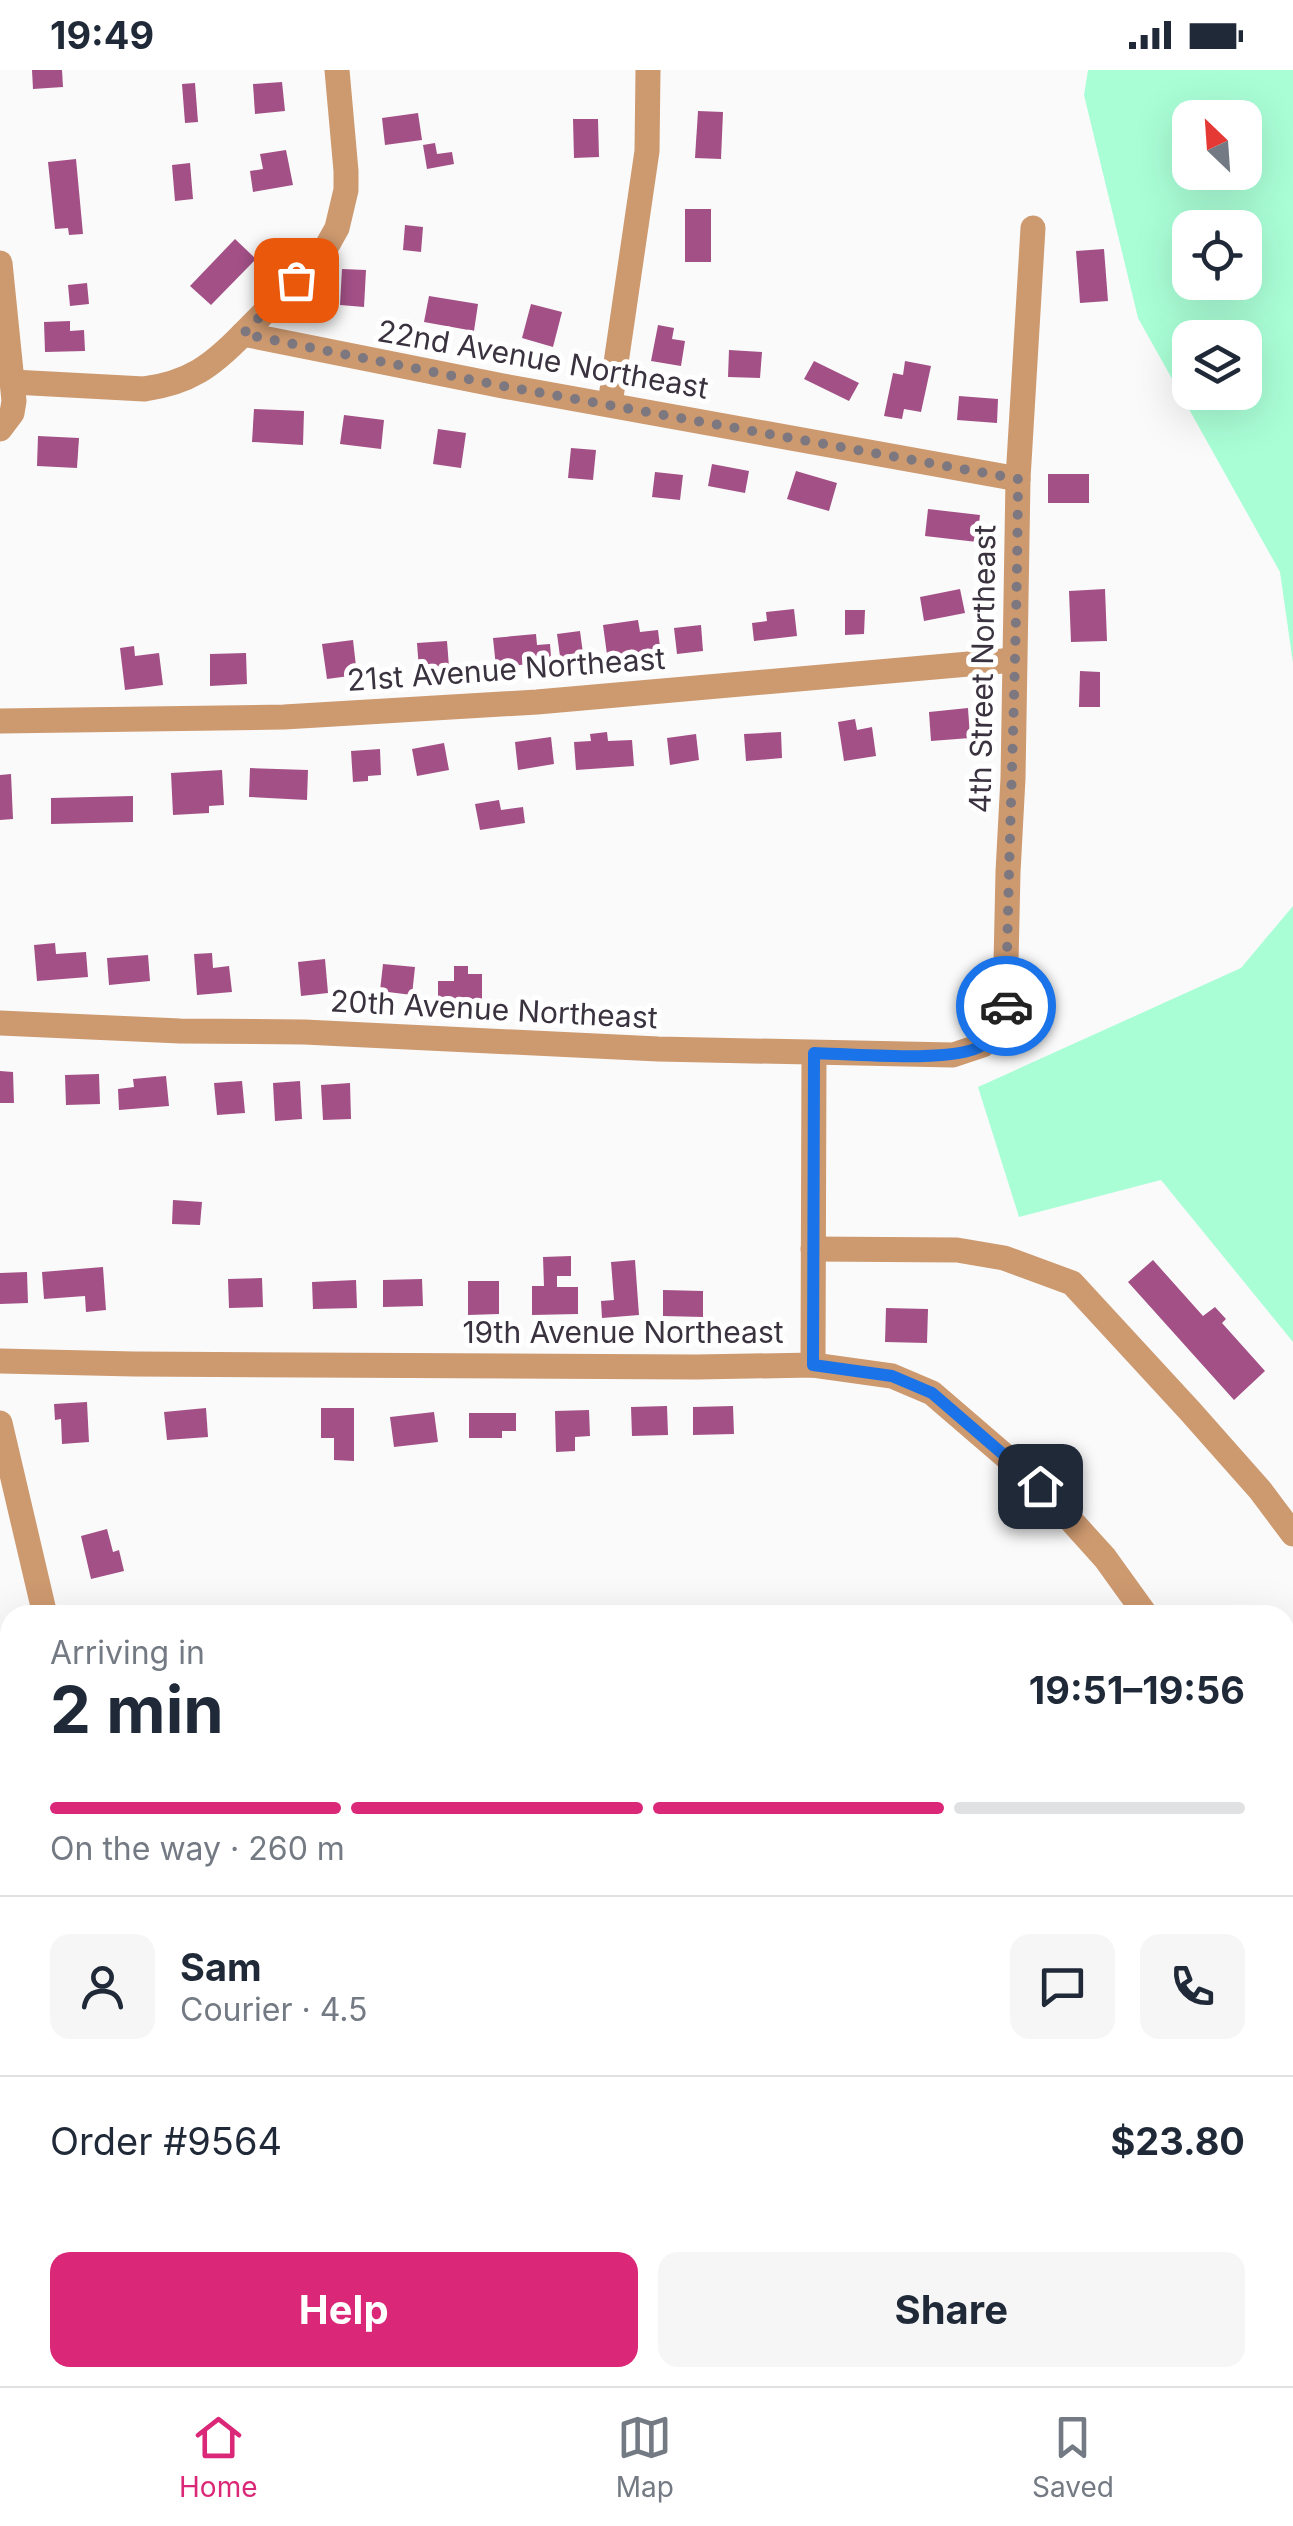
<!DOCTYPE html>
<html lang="en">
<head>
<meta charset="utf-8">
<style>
  :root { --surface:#fff; --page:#f6f6f7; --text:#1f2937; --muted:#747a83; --line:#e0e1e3; --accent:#db2777 }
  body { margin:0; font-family:Inter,sans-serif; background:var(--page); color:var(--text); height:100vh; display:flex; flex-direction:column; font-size:38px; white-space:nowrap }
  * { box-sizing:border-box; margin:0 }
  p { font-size:32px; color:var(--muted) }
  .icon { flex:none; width:55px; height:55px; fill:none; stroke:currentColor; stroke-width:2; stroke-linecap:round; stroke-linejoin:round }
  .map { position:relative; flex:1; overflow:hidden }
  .panel { position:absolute; left:0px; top:1535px; width:1295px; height:782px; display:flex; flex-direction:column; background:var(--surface); border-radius:30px 30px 0 0; box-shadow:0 10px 40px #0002 }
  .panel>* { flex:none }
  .needle { width:65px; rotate:335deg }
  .tools { position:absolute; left:1172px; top:30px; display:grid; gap:20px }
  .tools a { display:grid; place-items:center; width:90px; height:90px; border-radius:20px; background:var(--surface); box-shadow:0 10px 40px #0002; font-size:50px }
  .pin { position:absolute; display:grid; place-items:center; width:85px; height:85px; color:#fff; margin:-42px; border-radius:20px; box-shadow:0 5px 15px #0006 }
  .courier { position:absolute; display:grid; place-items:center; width:100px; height:100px; margin:-50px; border:8px solid #1a73e8; border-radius:50%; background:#fff; color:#222; box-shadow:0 2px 12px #0007 }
  .overview em { font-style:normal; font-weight:700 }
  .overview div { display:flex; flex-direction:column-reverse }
  .overview { display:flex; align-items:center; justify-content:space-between; height:170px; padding:0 50px }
  h1 { font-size:65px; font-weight:700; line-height:75px }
  .bar { display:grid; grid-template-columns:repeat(4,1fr); gap:15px 10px; align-content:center; height:120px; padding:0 50px }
  .bar i { height:12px; border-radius:8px; background:var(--line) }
  .bar .on { background:var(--accent) }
  .bar p { grid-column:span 4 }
  .line { display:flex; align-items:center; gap:25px; padding:0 50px; border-top:2px solid var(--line) }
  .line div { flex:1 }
  .round { display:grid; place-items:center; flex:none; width:105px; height:105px; border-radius:20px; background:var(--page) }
  .action { display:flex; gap:20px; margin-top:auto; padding:20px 50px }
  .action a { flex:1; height:115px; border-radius:20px; background:var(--accent); color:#fff; font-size:40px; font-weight:700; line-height:115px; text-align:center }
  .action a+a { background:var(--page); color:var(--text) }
  .status { display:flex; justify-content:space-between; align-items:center; height:70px; padding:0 50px; background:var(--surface); direction:ltr }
  .status svg { height:28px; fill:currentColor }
  .menu { display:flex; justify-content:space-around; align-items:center; height:140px; border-top:2px solid var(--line); background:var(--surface); font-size:28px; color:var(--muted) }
  .menu a { display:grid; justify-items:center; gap:5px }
  .menu .on { color:var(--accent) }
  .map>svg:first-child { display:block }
  .green { fill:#a9fed6; fill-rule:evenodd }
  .building { fill:#a35086 }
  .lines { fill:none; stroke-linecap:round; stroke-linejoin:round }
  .lane { stroke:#cd996f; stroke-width:12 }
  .street { stroke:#cd996f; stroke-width:25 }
  .done { stroke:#7d7880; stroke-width:10; stroke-dasharray:0 18 }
  .route { stroke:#1a73e8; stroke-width:12 }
  .labels { text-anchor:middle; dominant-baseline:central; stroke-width:10; stroke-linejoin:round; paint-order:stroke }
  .street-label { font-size:30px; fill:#3a323f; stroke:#fff }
</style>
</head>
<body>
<div class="status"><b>19:49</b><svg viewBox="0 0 49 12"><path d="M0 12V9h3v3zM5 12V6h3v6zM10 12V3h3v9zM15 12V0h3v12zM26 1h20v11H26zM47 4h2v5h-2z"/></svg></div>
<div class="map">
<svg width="1293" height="2316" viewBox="0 0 1293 2316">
  <rect width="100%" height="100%" fill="#fafafa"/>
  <g class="green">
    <path d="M1088,0H1293V593L1280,502L1138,248L1084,25ZM1190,48H1245V102H1190ZM1190,158H1245V212H1190ZM1190,268H1245V322H1190Z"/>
    <polygon points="1293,836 1293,1272 1161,1110 1019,1147 978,1017 1241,898"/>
  </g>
  <g class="building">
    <polygon points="32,0 62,0 63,17 33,19"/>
    <polygon points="282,12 285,41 255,44 253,14"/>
    <polygon points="195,13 198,52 185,53 182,14"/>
    <polygon points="698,41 723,42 721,89 695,88"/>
    <polygon points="418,43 422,70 385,75 382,48"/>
    <polygon points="573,49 598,49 599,87 574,88"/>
    <polygon points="435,73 437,84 452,82 454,94 427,99 423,75"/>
    <polygon points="286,80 293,115 253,122 250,101 263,99 260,84"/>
    <polygon points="76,89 83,164 69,165 68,158 55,159 48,92"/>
    <polygon points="190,93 193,129 175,131 172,95"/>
    <rect x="685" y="139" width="26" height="53"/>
    <polygon points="405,155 423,157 421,182 403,180"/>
    <polygon points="235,169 256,189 211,235 190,216"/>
    <polygon points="1104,179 1108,231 1080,233 1076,181"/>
    <polygon points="342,199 366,200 364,237 340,235"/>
    <polygon points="87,213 89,234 70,236 68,215"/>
    <polygon points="429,226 478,234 474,261 424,252"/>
    <polygon points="531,234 562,242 553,277 522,268"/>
    <polygon points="70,251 70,261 84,260 85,281 45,282 44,252"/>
    <polygon points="658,255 674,258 672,269 685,271 681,296 651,291"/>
    <polygon points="729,280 762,282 760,308 728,307"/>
    <polygon points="814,291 859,313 849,331 804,309"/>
    <polygon points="905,291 931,296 921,342 904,339 902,349 884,346 893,303 903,305"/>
    <polygon points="959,326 998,329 997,353 957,350"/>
    <polygon points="254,339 304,341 303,375 252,372"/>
    <polygon points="344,345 384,350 381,379 340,374"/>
    <polygon points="438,359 466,363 461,398 433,394"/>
    <polygon points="38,366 79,368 77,398 37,396"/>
    <polygon points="571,378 596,380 593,410 568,408"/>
    <polygon points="712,394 749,401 745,423 708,416"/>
    <polygon points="796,401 837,413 829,441 787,429"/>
    <polygon points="655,402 683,405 680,430 652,427"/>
    <rect x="1048" y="404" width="41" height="29"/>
    <polygon points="928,439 980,445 977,472 925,466"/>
    <polygon points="960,519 965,543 924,551 920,527"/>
    <polygon points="1105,519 1107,571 1071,572 1069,521"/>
    <polygon points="794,539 797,566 754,571 752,553 767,551 766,542"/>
    <polygon points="845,540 865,540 864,564 845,565"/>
    <polygon points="638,550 640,562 658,560 661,585 608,592 603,555"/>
    <polygon points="701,555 703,581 677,584 674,558"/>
    <polygon points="580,561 584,591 561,594 557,564"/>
    <polygon points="536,564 537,575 550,574 552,599 532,601 531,594 496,597 493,568"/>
    <polygon points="353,570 357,605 327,609 322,574"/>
    <polygon points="447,571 449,597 419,600 417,573"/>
    <polygon points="134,576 135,586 159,583 163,615 125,620 120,578"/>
    <polygon points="246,583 247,614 210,616 210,584"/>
    <polygon points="1080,601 1100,602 1100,637 1079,637"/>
    <polygon points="968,638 970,668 931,671 929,642"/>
    <polygon points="855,649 857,660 872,657 876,686 844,691 838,652"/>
    <polygon points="607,662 608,671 632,670 634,696 576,700 574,672 591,671 590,664"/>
    <polygon points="781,662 782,688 746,691 744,664"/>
    <polygon points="696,664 699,690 670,695 667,668"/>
    <polygon points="551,667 554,694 518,700 515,672"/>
    <polygon points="444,673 449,700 417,706 412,679"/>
    <polygon points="380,679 381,705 368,706 368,711 353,712 351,681"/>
    <polygon points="250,698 308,700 307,730 249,727"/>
    <polygon points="222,700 224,735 209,736 209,743 173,745 171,703"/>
    <polygon points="11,704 13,749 0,750 0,705"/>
    <polygon points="133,726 133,752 51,754 51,728"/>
    <polygon points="499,730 501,740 523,737 525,753 480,760 475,734"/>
    <polygon points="55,873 56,884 86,882 88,907 37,911 34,875"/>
    <polygon points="212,883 213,898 229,896 232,922 197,925 194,884"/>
    <polygon points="148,885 150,911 109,915 107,888"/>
    <polygon points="325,889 328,923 301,926 298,892"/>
    <polygon points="383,894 415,897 412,925 380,921"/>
    <polygon points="454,896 468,896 468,904 482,904 482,929 438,929 438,911 454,911"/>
    <polygon points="0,1001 13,1002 14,1033 0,1033"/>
    <polygon points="99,1004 100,1034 66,1035 65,1005"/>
    <polygon points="166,1006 169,1036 119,1040 118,1019 134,1017 133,1009"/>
    <polygon points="242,1011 245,1043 217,1045 214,1013"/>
    <polygon points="300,1011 302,1049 275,1051 273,1013"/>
    <polygon points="350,1013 351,1049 323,1050 321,1015"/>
    <polygon points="173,1130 202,1132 200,1155 172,1154"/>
    <polygon points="571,1186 571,1206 557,1206 557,1217 578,1217 578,1244 532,1245 532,1216 544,1216 543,1187"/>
    <polygon points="635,1190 639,1245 602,1248 601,1231 614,1230 611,1192"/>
    <polygon points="1153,1190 1203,1246 1215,1237 1226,1249 1222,1253 1265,1301 1234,1330 1128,1212"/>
    <polygon points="103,1197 106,1240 86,1242 85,1226 44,1229 42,1202"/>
    <polygon points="27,1202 28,1233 0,1234 0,1203"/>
    <polygon points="262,1208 263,1237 229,1238 228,1209"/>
    <polygon points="422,1209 423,1236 383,1237 383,1210"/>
    <polygon points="356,1210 357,1238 313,1239 312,1212"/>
    <polygon points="468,1211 499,1211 499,1244 468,1245"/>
    <polygon points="663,1220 703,1221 703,1247 663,1246"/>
    <polygon points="886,1238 928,1239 927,1273 885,1272"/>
    <polygon points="87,1332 89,1372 62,1374 61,1349 55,1350 54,1334"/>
    <polygon points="667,1336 668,1365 632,1366 631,1337"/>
    <polygon points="733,1336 734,1364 693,1365 693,1337"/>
    <polygon points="206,1338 208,1367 167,1370 164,1342"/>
    <polygon points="321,1338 354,1338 354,1391 334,1390 334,1368 321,1368"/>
    <polygon points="589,1340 590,1366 575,1367 575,1381 556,1382 555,1341"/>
    <polygon points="434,1342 438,1372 394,1377 390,1347"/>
    <polygon points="469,1343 516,1343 516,1361 502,1361 502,1368 469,1368"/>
    <polygon points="107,1459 113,1482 119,1480 124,1501 91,1509 81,1466"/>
    <polygon points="1293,1600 1293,1635 1285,1637 1285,1603"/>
    <polygon points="301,2308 326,2308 330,2316 290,2316 289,2313"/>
    <polygon points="626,2308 682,2308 663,2316 629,2316"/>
    <polygon points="889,2308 927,2308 931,2316 893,2316"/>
  </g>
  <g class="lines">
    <polyline class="lane" points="1285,2028 1293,2025"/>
    <g class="street">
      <polyline points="0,193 14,331 12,343 0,359"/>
      <polyline points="243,264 323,183 337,158 346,120 346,101 337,0"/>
      <path d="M13,312L144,319C189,313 212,296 243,264L503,316L1018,409"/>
      <polyline points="610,334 647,81 648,0"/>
      <polyline points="0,651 284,647 537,632 1014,590"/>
      <polyline points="0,953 180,961 304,962 658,979 953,985 983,975 997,960 1005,939 1008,802 1013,708 1018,409 1033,158"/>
      <polyline points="813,1179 957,1180 1004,1188 1072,1213 1190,1341 1260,1420 1293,1464"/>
      <polyline points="0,1291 134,1294 697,1297 813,1295 892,1306 932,1323 1040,1416 1105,1488 1146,1545"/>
      <polyline points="813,1295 814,983"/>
      <polyline points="0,1353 45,1545"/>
      <polyline points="1285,1739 1293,1737"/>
      <polyline points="380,2308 384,2316"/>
      <polyline points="834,2308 837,2316"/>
      <polyline points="1192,2308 1196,2316"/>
      <polyline points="133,2316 148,2308"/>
      <polyline points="771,2316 786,2308"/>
    </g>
  </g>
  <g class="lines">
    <path class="done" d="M296,210L243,264L503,316L1018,409C1017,584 1009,760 1006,936"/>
    <path class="route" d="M1006,936C1002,950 995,967 981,976C954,993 851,984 814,983L813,1295L892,1306L932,1323L1040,1416"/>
  </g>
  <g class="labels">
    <g class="street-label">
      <text transform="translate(543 289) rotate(10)">22nd Avenue Northeast</text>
      <text transform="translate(506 599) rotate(-4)">21st Avenue Northeast</text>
      <text transform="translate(982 599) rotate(-89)">4th Street Northeast</text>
      <text transform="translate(494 939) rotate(3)">20th Avenue Northeast</text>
      <text x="623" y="1262">19th Avenue Northeast</text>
    </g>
  </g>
</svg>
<div class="tools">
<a><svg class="needle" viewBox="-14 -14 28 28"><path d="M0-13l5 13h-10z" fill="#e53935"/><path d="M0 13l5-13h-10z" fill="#747a83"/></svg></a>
<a><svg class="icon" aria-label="locate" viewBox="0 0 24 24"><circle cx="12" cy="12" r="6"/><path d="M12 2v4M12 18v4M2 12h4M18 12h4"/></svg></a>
<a><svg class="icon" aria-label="layers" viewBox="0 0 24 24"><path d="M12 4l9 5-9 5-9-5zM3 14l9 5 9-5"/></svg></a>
</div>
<div class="pin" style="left:296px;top:210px;background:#ea580c"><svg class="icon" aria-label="bag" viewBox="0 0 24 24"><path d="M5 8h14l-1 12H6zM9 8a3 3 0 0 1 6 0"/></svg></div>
<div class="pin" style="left:1040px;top:1416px;background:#1f2937"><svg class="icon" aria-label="home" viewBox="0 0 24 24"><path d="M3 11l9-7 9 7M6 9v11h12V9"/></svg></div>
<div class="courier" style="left:1006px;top:936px"><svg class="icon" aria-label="car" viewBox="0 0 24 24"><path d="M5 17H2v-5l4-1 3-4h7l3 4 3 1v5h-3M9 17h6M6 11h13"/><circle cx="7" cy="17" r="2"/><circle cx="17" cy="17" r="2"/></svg></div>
<section class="panel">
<div class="overview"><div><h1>2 min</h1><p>Arriving in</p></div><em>19:51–19:56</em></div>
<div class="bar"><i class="on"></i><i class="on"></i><i class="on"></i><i></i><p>On the way · 260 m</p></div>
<div class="line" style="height:180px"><a class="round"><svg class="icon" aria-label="person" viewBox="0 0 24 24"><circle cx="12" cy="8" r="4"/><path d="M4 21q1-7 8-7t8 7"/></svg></a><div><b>Sam</b><p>Courier · 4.5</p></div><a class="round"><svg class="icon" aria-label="chat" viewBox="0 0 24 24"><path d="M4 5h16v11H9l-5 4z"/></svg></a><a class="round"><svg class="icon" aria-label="phone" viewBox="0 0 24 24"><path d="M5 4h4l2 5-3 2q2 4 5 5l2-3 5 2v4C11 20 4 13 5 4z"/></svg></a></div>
<div class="line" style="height:130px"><div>Order #9564</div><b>$23.80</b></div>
<div class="action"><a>Help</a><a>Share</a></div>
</section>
</div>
<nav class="menu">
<a class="on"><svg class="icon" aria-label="home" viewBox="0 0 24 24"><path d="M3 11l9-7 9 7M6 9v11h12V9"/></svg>Home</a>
<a><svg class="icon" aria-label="map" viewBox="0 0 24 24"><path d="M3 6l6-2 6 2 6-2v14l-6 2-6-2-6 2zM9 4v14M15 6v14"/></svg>Map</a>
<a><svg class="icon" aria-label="saved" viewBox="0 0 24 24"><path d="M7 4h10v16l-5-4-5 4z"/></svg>Saved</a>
</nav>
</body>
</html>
